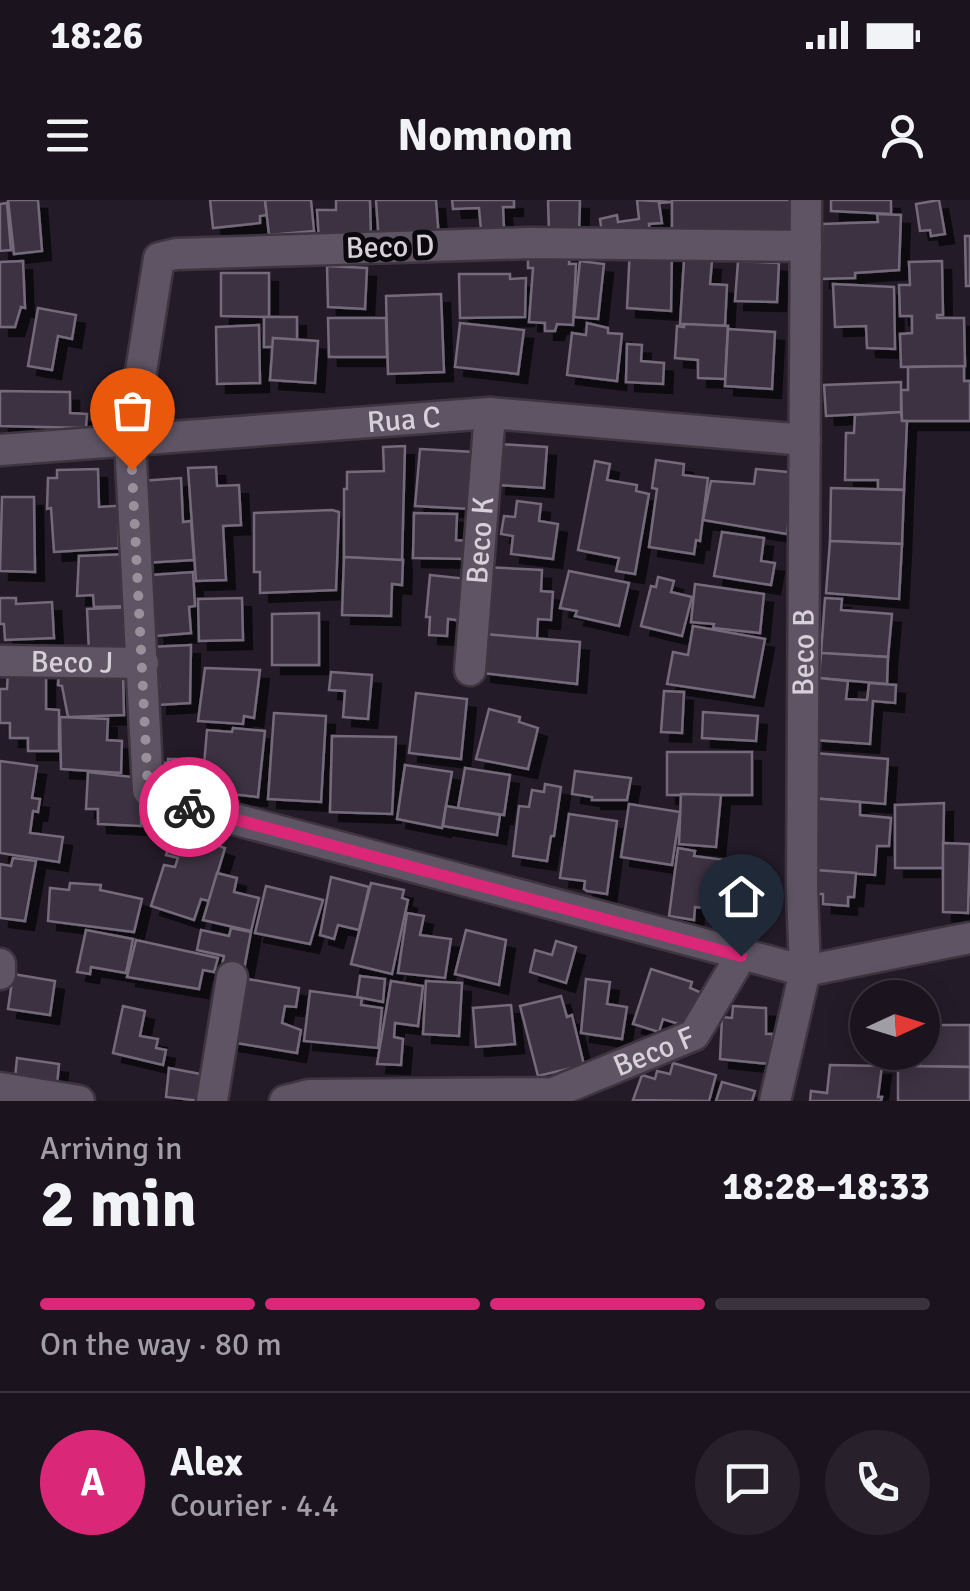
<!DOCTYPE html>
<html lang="en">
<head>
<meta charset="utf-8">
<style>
  :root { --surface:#1b141f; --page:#28212c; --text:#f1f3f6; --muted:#a09ea4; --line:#39333d; --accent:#db2777 }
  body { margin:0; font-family:Signika,sans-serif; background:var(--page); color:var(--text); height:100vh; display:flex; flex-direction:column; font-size:38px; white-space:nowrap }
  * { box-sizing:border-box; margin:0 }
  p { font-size:32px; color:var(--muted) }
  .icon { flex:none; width:55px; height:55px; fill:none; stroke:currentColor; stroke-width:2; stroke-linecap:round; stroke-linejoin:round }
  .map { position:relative; height:901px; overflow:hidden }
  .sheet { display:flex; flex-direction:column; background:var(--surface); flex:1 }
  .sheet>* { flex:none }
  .needle { width:65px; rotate:86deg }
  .fabs { position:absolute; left:850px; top:780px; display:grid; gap:20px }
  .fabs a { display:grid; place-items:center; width:90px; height:90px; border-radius:50%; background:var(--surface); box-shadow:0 5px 25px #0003,0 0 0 2px var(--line); font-size:50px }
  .pin { position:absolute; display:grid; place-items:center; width:85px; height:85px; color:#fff; margin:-102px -42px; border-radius:50% 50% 50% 0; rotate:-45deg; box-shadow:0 0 10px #0007 }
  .pin .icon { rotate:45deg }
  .courier { position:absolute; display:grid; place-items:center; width:100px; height:100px; margin:-50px; border:8px solid #db2777; border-radius:50%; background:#fff; color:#222; box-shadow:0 2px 12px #0007 }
  .headline em { font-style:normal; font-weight:700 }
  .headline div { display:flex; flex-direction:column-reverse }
  .headline { display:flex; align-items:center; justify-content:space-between; height:170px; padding:0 40px }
  h1 { font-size:65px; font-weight:700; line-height:75px }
  .bar { display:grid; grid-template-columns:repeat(4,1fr); gap:15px 10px; align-content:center; height:120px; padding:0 40px }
  .bar i { height:12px; border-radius:8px; background:var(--line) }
  .bar .selected { background:var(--accent) }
  .bar p { grid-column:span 4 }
  .line { display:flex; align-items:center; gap:25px; padding:0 40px; border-top:2px solid var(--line) }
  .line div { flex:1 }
  .round { display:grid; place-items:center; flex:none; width:105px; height:105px; border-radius:52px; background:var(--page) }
  .status { display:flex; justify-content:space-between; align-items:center; height:70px; padding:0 50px; background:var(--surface); direction:ltr }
  .status svg { height:28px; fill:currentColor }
  header { display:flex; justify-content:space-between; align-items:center; height:130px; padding:0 40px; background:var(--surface); font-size:45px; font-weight:700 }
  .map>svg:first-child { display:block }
  .building { fill:#3c3342; stroke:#756a7b; stroke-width:2.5; filter:url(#shadow) }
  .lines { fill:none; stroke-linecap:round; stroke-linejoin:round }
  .minor-casing { stroke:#3d3641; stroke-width:35 }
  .minor { stroke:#5e5464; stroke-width:30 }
  .done { stroke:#98919b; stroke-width:10; stroke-dasharray:0 18 }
  .route { stroke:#db2777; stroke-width:12 }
  .labels { text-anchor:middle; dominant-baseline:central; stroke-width:10; stroke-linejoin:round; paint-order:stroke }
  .street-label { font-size:30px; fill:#d6d0d9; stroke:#0b080d }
</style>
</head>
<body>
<div class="status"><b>18:26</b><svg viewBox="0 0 49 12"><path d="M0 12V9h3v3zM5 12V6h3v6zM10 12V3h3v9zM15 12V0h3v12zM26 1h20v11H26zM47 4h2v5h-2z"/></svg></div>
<header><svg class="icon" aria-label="menu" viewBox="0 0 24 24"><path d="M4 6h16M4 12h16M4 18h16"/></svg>Nomnom<svg class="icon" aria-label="person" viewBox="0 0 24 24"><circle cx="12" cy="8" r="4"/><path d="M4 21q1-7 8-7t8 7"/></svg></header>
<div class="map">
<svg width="970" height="901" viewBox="0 0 970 901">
  <defs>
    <filter id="shadow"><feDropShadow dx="9" dy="9" stdDeviation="0" flood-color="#0009"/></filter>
  </defs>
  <rect width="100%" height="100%" fill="#241b29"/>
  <g class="building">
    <polygon points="8,0 38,0 42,51 14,54"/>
    <polygon points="210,0 265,0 267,15 260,16 260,23 213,28"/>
    <polygon points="265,0 311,0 314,31 269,35"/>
    <polygon points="336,0 370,0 371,38 319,40 317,10 336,10"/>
    <polygon points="376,0 436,0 439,39 379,43"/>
    <polygon points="452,0 514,0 514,7 503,7 504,29 481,30 479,8 453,9"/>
    <polygon points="548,0 580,0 579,34 549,34"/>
    <polygon points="637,0 672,2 659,3 662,23 649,24 650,33 602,33 600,19 617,15 618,22 639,19"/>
    <polygon points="672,0 795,0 795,35 672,33"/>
    <polygon points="831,0 891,0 891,14 831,11"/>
    <polygon points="939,0 945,34 931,36 930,30 920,31 916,4"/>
    <polygon points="7,3 11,50 0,51 0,4"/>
    <polygon points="877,14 901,15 899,70 855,73 855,78 821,79 822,24 878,22"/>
    <polygon points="965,36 970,36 970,86 966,86"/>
    <polygon points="630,47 672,50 671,111 627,108"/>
    <polygon points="570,53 569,64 576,64 573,125 557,124 555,131 545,131 545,123 529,122 533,68 528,68 528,58"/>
    <polygon points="684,60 712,61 710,84 727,85 725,126 680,124"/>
    <polygon points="23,61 25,108 21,107 15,127 0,127 0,62"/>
    <polygon points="580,61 604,64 598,119 574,117"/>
    <polygon points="738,61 779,63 777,102 735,101"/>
    <polygon points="942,61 943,115 937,115 937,118 964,118 965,166 901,167 900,134 912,133 912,116 900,116 899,85 910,85 909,62"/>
    <polygon points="327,66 367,68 365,109 328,107"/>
    <polygon points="221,73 269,73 269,117 221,116"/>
    <polygon points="459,74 510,74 510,79 526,78 525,117 460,118"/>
    <polygon points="833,84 894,87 895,149 867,148 866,126 835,127"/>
    <polygon points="441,94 444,172 388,174 386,96"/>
    <polygon points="38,108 76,115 72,139 58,136 52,170 28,166"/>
    <polygon points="264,117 297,117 297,140 273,138 273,147 264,147"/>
    <polygon points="328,118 386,118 387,157 329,157"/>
    <polygon points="460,123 524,130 518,174 455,167"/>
    <polygon points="587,123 608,128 608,133 622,134 617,181 567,175 572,133 586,135"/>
    <polygon points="684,124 728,126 725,179 698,178 698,160 675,158 677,126 684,127"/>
    <polygon points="259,125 260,183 217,184 216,127"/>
    <polygon points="728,129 775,132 772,189 725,186"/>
    <polygon points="273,138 318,141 315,183 270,180"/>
    <polygon points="627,144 642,145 641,161 664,163 663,184 626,182"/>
    <polygon points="964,166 964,181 970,181 970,221 902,221 901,190 908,190 908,167"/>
    <polygon points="901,182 901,212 826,216 824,185"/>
    <polygon points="0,191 70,192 70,213 87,214 86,228 0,226"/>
    <polygon points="901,212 902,221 907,221 904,290 878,289 878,280 845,280 846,233 854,233 855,215"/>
    <polygon points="500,244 547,247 544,288 497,285"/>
    <polygon points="405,246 402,361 344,357 344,289 347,289 347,272 384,271 383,247"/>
    <polygon points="420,249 474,252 471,309 415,306"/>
    <polygon points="656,260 684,264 683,275 708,278 700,341 696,340 694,354 649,347 657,289 652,288"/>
    <polygon points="595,261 610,264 607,280 637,285 636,291 649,294 635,374 616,371 619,358 578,350"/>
    <polygon points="216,267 217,286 239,285 241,325 223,326 226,380 196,381 188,268"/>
    <polygon points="98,269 99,307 130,305 132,327 118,327 119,348 54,352 51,308 47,309 48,278 57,278 57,270"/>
    <polygon points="756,269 788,272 793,277 787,334 703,320 711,281 754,284"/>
    <polygon points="181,278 183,322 191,321 194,360 143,363 141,281"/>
    <polygon points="831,288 904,290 902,344 830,341"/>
    <polygon points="2,297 34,297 35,372 0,371"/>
    <polygon points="517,301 541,304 539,321 558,324 553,359 511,354 513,336 501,334 504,316 515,317"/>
    <polygon points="332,310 339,312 336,390 260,393 260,372 254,372 254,313"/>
    <polygon points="414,313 457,314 456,340 469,341 470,359 413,358"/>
    <polygon points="722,332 764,338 761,361 775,363 771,385 714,376"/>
    <polygon points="830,341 902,344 899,399 826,393"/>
    <polygon points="129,354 131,406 94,407 93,395 77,396 79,356"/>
    <polygon points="344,357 403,360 402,385 392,384 391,416 342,415"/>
    <polygon points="485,367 542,370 541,391 553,392 551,420 538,419 537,439 482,434"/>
    <polygon points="569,371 629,383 619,426 575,416 577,411 560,408"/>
    <polygon points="193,372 195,406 189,407 191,433 156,436 151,375"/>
    <polygon points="430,375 468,379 464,421 448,419 447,436 429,435 430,417 426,417"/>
    <polygon points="658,377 674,381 671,392 692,397 682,436 641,426 651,386 656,387"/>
    <polygon points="695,384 764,394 760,433 713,428 714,424 691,422"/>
    <polygon points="0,398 16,398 16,404 52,402 54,438 5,440 4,424 0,424"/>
    <polygon points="242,398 243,440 199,441 198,399"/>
    <polygon points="825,398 842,399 841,410 892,414 888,457 821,453"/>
    <polygon points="134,407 135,452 89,453 87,409"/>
    <polygon points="319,413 319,465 272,465 272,414"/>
    <polygon points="693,426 765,439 754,497 667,484 673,452 688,455"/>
    <polygon points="484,434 580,442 577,484 482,473"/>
    <polygon points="191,445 190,503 158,505 159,485 150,485 149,447"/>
    <polygon points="821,453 888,457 887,484 819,478"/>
    <polygon points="205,468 260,470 254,518 244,516 243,524 198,521"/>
    <polygon points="8,471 46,472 46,509 59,510 59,551 28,551 28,538 10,538 10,523 0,523 0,489 7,489"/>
    <polygon points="59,471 123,472 124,515 68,517 62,486 58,485"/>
    <polygon points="331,472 372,475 368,519 343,517 345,491 329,490"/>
    <polygon points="819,478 848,481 846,499 867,500 869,483 896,485 895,503 873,501 870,544 814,540"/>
    <polygon points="664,491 684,492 682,533 661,532"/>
    <polygon points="416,493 467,499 461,559 409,553"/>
    <polygon points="489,509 520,517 519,522 538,528 528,569 476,559"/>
    <polygon points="703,512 758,516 756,541 702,538"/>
    <polygon points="274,513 326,516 321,602 268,599"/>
    <polygon points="60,517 108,519 107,540 122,541 121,573 61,569"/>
    <polygon points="233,528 265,531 258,597 211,592 213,566 204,565 207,530 232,532"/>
    <polygon points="332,536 396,537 392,614 330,612"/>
    <rect x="667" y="552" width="85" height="43"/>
    <polygon points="814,553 888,559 885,604 810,598"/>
    <polygon points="168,559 193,559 191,585 151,584 152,562 168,563"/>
    <polygon points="0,561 37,566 32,598 40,599 38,612 33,611 30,633 63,637 59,662 0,653"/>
    <polygon points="405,565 452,572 442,628 397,619"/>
    <polygon points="465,568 510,575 504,615 458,608"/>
    <polygon points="575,571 631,578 627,600 592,600 592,597 572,594"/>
    <polygon points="88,572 141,578 141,626 98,624 98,609 86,609"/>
    <polygon points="545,584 561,587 554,636 551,636 547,661 513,656 519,606 529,607 532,590 544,592"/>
    <polygon points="681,594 721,595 716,647 679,644"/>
    <polygon points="810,598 860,602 860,615 891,618 889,646 877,646 875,675 804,670"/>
    <polygon points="944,603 943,668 895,668 895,605"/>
    <polygon points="629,604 680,612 672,665 621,657"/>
    <polygon points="446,606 500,615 497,635 443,626"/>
    <polygon points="569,614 617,621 607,694 587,691 584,689 585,681 560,678"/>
    <polygon points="174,630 225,648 209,701 201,699 194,720 151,706 164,665 175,667 178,658 166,655"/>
    <polygon points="943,643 970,644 968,713 943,712"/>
    <polygon points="678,648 695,651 694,656 741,662 735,707 754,709 751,728 728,726 729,710 695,707 694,720 669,716"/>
    <polygon points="13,658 36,661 25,721 0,718 0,664 11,666"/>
    <polygon points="816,670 856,673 854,697 848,697 848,706 823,704 823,694 814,694"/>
    <polygon points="217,673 237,678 234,692 259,698 251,731 203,720"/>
    <polygon points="331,677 369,687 359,730 338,725 334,739 320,735"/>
    <polygon points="70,683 101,685 100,690 142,699 134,732 48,721 50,688 69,690"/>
    <polygon points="371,683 404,690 402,698 408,700 392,774 351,764"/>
    <polygon points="266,686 323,700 310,744 255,733"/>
    <polygon points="407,713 424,716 420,735 451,739 445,778 398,773"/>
    <polygon points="231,728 251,732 243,775 221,770 224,756 197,750 201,730 229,736"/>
    <polygon points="86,730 133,739 126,773 91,767 90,774 77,772"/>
    <polygon points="466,730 506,740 499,785 455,774"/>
    <polygon points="136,740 218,758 214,772 203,770 199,789 127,777"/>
    <polygon points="556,741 576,747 566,783 530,772 535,750 552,755"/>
    <polygon points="651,769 692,782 690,788 702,793 691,828 663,819 659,832 633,824"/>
    <polygon points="13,774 55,781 50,815 8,809"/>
    <polygon points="360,776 385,779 383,802 357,797"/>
    <polygon points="242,778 299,788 296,807 285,806 282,823 301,830 297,853 230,842"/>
    <polygon points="586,779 610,782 607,804 627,807 622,839 581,833"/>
    <polygon points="391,781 423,786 418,826 395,823 394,837 403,839 401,865 377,864"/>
    <polygon points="426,781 462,783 459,836 423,834"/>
    <polygon points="310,791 362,798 361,805 382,808 378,848 304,841"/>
    <polygon points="561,796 567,817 572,815 584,865 538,876 520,806"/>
    <polygon points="511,805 515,844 476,847 473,808"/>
    <polygon points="123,806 145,811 140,836 158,839 156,848 166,850 163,865 113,853"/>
    <polygon points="733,806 766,808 766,834 773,834 770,864 720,859 722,817 732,818"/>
    <polygon points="922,825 970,825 970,867 920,866"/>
    <polygon points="17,858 59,864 57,885 15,878"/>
    <polygon points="673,863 716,875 709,901 633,900 642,875 655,879 657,871 670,874"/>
    <polygon points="830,865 882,866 878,897 882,897 881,901 810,901 811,891 827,893"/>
    <polygon points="898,866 970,867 970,901 898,901"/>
    <polygon points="169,868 206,875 201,901 166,897"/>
    <polygon points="722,882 755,891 752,901 716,901"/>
  </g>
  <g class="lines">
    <g class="minor-casing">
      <g id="minor">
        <polyline points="806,46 529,43 176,54 159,58 130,241 148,590 155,598 805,771 970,738"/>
        <path id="s1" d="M0,250L490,213L805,240"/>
        <path id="s2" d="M0,461L143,463"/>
        <path id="s3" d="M470,470L490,213"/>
        <polyline points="0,764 0,774"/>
        <polyline points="0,888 79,901"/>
        <polyline points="212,901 232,777"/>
        <path id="s4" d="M285,901L309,895L553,893L694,835L741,756"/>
        <path id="s5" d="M775,901L805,771L802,689L806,0"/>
      </g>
    </g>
    <use href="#minor" class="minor"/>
  </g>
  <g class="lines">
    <polyline class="done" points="132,270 148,590 155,598 189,607"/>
    <polyline class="route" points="189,607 741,756"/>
  </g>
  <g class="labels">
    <g class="street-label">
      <text transform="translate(390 47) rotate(-2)">Beco D</text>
      <text stroke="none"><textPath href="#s1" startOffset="405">Rua C</textPath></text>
      <text stroke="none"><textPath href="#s3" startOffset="130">Beco K</textPath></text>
      <text stroke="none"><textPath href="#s5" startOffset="452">Beco B</textPath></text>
      <text stroke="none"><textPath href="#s2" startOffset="72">Beco J</textPath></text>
      <text stroke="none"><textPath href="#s4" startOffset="378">Beco F</textPath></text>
    </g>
  </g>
</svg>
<div class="fabs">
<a><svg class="needle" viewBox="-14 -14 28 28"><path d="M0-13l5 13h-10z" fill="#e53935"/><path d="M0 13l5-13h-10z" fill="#a09ea4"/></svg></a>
</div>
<div class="pin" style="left:132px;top:270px;background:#ea580c"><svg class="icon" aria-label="bag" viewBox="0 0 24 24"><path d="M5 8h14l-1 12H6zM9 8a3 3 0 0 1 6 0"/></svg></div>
<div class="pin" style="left:741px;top:756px;background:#1f2937"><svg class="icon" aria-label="home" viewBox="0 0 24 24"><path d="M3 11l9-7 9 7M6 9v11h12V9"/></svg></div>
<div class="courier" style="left:189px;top:607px"><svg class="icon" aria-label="bike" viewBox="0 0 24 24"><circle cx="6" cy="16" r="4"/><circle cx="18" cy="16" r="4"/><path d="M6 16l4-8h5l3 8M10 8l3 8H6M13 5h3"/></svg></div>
</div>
<section class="sheet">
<div class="headline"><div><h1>2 min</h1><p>Arriving in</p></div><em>18:28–18:33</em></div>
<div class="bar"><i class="selected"></i><i class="selected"></i><i class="selected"></i><i></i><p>On the way · 80 m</p></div>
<div class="line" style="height:180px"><b class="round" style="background:var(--accent);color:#fff">A</b><div><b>Alex</b><p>Courier · 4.4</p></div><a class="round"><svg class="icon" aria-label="chat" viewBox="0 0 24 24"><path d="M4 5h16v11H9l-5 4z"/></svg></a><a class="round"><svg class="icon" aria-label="phone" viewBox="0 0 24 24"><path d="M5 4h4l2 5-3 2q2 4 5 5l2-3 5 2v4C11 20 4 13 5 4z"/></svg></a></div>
</section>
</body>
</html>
